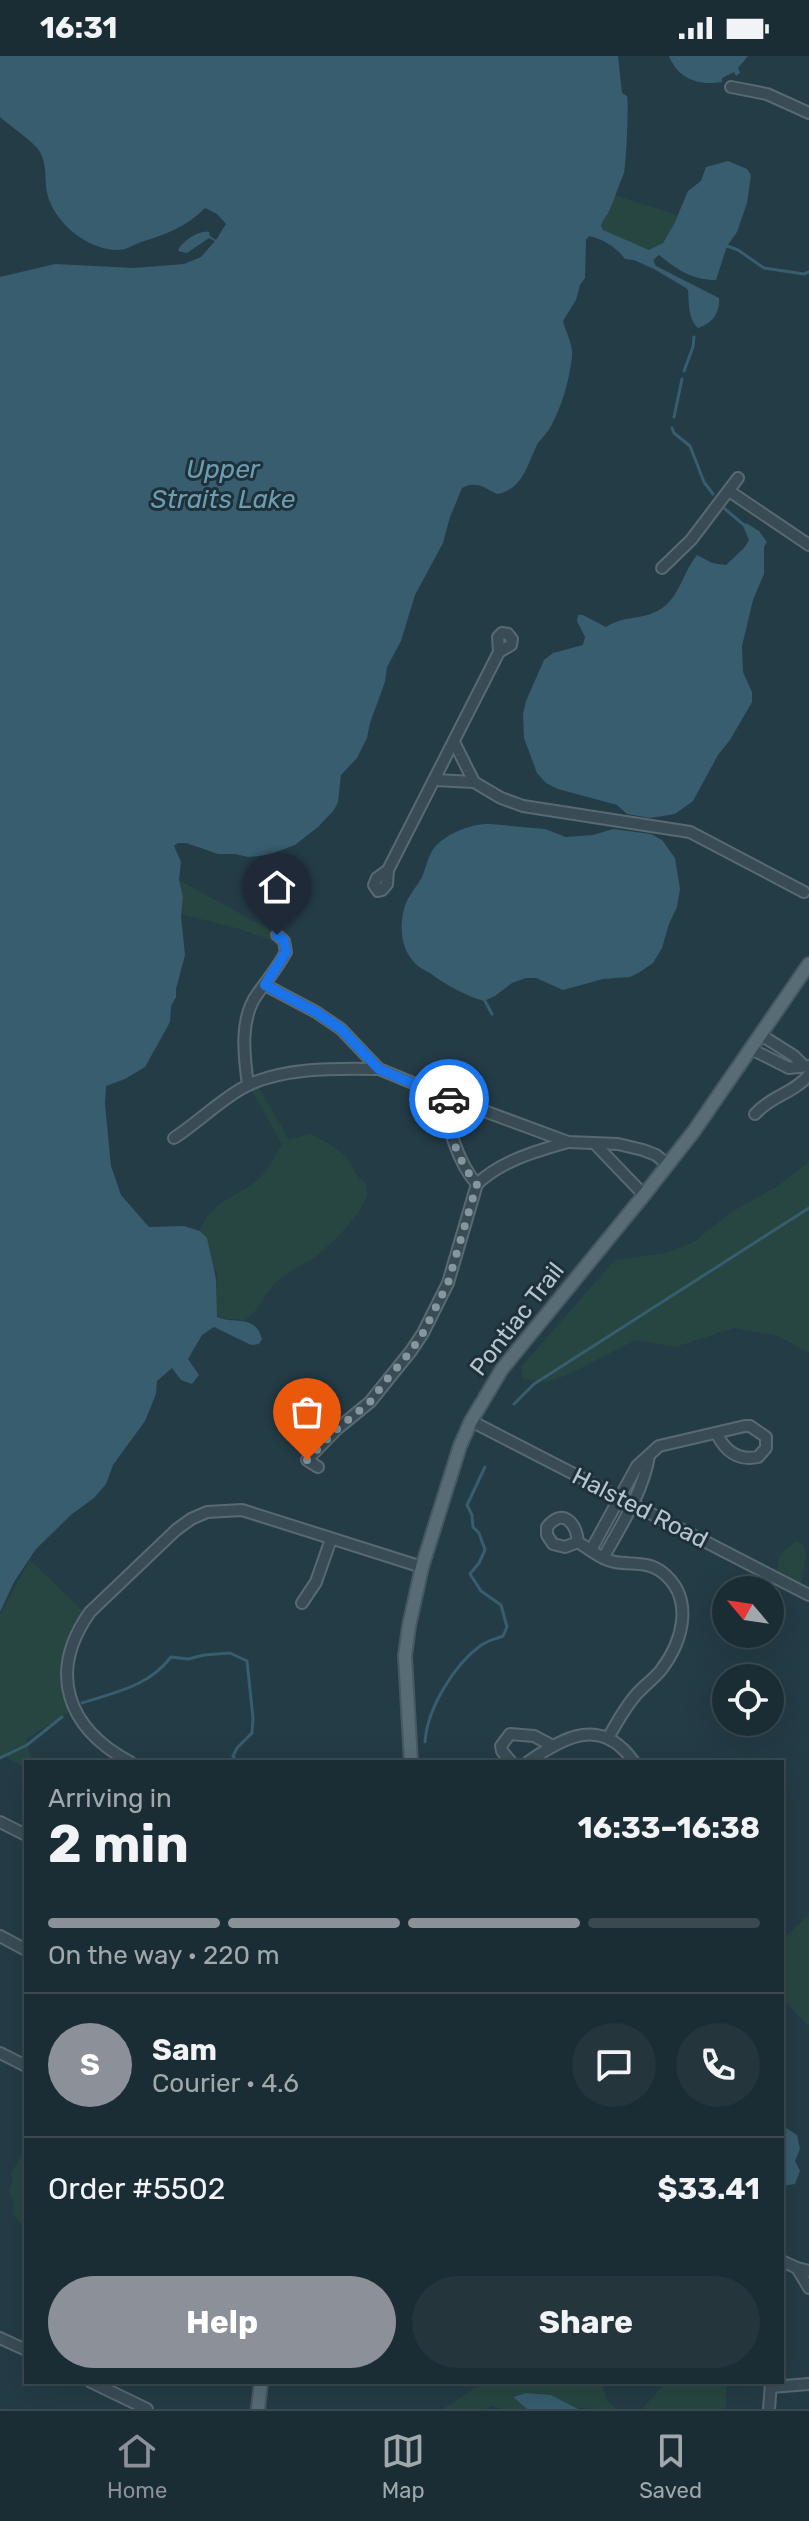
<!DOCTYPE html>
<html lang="en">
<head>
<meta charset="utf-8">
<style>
  :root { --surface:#1b2d34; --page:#24353c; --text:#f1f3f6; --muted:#a0a8ac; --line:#39494f; --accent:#8c9099 }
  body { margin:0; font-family:Rubik,sans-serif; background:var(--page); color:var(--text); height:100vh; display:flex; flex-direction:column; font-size:30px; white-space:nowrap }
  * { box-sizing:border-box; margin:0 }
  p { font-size:26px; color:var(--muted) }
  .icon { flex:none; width:44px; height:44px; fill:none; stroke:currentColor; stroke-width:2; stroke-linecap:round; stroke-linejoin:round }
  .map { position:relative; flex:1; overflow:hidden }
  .side { position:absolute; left:24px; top:1704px; width:760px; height:624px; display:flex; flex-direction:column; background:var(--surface); border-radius:0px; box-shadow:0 8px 32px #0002,0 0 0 2px var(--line) }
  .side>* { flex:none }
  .needle { width:52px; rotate:299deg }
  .tools { position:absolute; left:712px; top:1520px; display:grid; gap:16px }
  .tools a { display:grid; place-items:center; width:72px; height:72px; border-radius:50%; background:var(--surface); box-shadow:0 8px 32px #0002,0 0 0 2px var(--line); font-size:40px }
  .pin { position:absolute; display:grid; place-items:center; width:68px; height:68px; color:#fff; margin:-82px -34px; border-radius:50% 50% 50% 0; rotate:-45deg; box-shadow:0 0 8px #0007 }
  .pin .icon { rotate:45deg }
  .courier { position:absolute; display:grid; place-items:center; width:80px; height:80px; margin:-40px; border:6px solid #1a73e8; border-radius:50%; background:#fff; color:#222; box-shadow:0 2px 10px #0007 }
  .summary em { font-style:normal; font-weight:700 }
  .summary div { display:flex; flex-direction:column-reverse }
  .summary { display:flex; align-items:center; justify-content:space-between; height:136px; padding:0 24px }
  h1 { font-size:52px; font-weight:700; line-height:60px }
  .bar { display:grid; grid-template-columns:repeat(4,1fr); gap:12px 8px; align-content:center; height:96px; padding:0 24px }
  .bar i { height:10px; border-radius:6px; background:var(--line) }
  .bar .active { background:var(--accent) }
  .bar p { grid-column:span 4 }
  .line { display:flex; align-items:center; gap:20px; padding:0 24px; border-top:2px solid var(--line) }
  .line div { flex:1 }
  .round { display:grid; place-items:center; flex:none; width:84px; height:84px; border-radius:42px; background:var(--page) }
  .button { display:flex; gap:16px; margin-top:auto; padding:16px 24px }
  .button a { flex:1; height:92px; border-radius:48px; background:var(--accent); color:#fff; font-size:32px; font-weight:700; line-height:92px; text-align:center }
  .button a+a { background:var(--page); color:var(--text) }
  .status { display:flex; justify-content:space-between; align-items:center; height:56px; padding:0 40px; background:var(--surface); direction:ltr }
  .status svg { height:22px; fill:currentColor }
  .tab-bar { display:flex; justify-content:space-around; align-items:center; height:112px; border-top:2px solid var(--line); background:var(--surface); font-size:22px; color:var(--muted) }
  .tab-bar a { display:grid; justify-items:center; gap:4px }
  .tab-bar .active { color:var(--accent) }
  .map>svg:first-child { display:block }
  .green { fill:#274642 }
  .water { fill:#375d6e }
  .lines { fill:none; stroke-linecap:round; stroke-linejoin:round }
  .stream { stroke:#375d6e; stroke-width:3 }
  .minor-casing { stroke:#586972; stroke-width:14 }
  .major-casing { stroke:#465861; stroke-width:16 }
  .minor { stroke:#394c55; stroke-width:10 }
  .major { stroke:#576c75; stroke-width:12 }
  .done { stroke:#84969e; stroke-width:8; stroke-dasharray:0 14.4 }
  .route { stroke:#1a73e8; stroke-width:10 }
  .labels { text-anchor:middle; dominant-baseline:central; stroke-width:6; stroke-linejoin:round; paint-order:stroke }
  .street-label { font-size:24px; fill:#b7c6ce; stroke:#1e313a }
  .water-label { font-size:26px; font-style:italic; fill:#6d9cb0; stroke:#1e313a }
</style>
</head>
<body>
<div class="status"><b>16:31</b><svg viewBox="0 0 49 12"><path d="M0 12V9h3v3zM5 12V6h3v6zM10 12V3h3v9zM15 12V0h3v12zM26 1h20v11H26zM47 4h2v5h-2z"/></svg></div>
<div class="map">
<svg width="809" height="2353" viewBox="0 0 809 2353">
  <rect width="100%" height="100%" fill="#243c46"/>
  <g class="green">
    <polygon points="614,139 677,159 672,172 661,189 654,208 646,195 603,174 601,170"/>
    <polygon points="179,824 288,884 284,889 240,873 181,858 183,841"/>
    <path d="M258,1030L289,1084L310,1078C322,1084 335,1090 345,1100C355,1111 350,1116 365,1126C366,1127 367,1137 367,1138C364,1156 331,1189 316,1200C303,1210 287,1215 275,1227C261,1242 263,1251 244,1265L236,1263L222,1264L216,1258L217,1214H213C208,1198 212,1187 200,1175C210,1146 235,1142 256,1125C268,1116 275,1100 282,1088L251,1033Z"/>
    <polygon points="809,1106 809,1297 778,1280 734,1272 675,1291 636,1284 565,1320 543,1326 522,1322 522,1310 615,1204 666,1197 694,1186 730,1157 778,1130"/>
    <path d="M796,1485L803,1488C809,1502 803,1513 801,1528L777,1516L780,1499Z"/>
    <path d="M30,1504L84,1556C60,1587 59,1620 69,1656L26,1683L32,1706H26V1712L0,1698V1558Z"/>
    <polygon points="809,1859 809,1971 782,1942 782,1884"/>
    <polygon points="26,2093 26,2180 25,2173 12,2157 14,2148 9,2134 13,2123 11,2117"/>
    <path d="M484,2326H601L607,2344L616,2353C605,2353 587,2353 576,2352C550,2341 545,2332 513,2340L527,2353H500L492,2349L486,2353H443Z"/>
    <polygon points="666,2326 726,2326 726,2353 642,2353"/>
  </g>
  <g class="water">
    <path d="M0,0H618L622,37L627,40C629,48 626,110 624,117C619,129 615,141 610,153C607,160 603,163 601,170L603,174L649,194L663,187L674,168L688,135L701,125L706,111L728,105L747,113L751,119L747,147L737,176L727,190L716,224C692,224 678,214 659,199L653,204L656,210L719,242C720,257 712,268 698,272C688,263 689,247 688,234L686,232L654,213L634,204L625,203C616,191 603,183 589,180L586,184L585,222L580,229L576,244L563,265C566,278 573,286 572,301C569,326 562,350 550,372C546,378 542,382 538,387C527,408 524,433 497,438C485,432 476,424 462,432L450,461L443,487L415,539L401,585L387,611L385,626L370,667L367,682L357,702L341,719L338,746L334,754L318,771L295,789L268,799L248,801L235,798H218L186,787H178L174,790L181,806L179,824L183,841L181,860L185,899L176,933V941L171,950L170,966L145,1011L125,1023L106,1030L105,1048L111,1110L121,1139L149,1171L184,1170L200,1175L207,1182L216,1223L217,1261C234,1269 255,1257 262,1283L259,1288L251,1289L214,1271L202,1279L188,1303L199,1319L192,1328L181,1324L172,1312L157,1325L156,1338L145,1365L113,1409L106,1428L94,1442L72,1458L36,1493L14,1526L0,1556V221L55,208L134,212L184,208L201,201L215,185L209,182L187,197L178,195C181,186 198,174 209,176L210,180L216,184L226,168L217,158L205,152C188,170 165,179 141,186C133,189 126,194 118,194C90,194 60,171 50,146C42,128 50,110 38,93C31,84 10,70 0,61Z"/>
    <path d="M669,0H748L738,12L740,17L736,20L734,16L722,22V26C699,30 678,23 669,0Z"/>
    <path d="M746,467L759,475L767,486L764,491V518L753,544L742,590L743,616L752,636V646L730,684L718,699L693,745L675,758L650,762L627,758L617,749L558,733L546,727L537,717L524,682L523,658L526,645L544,604L553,597L583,589L585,581L577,565L578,559H583L606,571C624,560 635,564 653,557C680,546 681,518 697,499L712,507L726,509L744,492L749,484L743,470Z"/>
    <path d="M490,768L545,773L566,781L593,779L613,773L651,778L662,784L675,802L680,833L677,851L669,868L662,892L653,907L640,916L630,921L603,923L563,934L536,922H526L512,927L495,940L484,945C467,940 448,930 434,920C429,916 423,914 418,910C401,895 399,874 404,853C407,841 416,832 422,821C426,812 428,800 434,792C445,778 472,767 490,768Z"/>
    <polygon points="782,2072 786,2072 797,2079 800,2093 795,2105 800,2115 795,2128 782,2130"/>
    <polygon points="526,2337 551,2339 578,2353 527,2353 513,2341"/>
  </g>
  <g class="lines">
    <g class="stream">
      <polyline points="727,190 738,194 764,212 804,218 809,216"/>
      <polyline points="684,315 693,291 694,281"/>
      <polyline points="674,361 682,323"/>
      <polyline points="672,372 674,377 690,390 704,426 713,438"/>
      <polyline points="725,453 744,469"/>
      <polyline points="485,945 492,958"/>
      <polyline points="514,1348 534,1328 809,1152"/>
      <path d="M82,1647C115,1636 148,1631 171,1601L188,1603L204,1599L230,1597L247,1605L253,1662L252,1677L237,1692L233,1700L237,1706"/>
      <path d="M425,1686C427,1653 454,1609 480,1590C486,1585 496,1583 503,1580L507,1571L501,1549L481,1535L470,1518L479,1507L485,1494L479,1477L473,1471L472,1459L467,1449L485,1411"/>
      <polyline points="0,1702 27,1689 62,1661"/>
    </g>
    <g class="minor-casing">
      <g id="minor">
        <polyline points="731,31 767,38 809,57"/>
        <polyline points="729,435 809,489"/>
        <polyline points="662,512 691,484 738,422"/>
        <polyline points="454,686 474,726"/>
        <polyline points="435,724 474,726 501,742 523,750 690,776 804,836"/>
        <polyline points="388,814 377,822 374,829 378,835 382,834 387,828 388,814 499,596 511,589 512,583 508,578 502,577 498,581 499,596"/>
        <polyline points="265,929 316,956 341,973 379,1013 449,1042 568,1086 618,1088 643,1094 656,1099 668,1109"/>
        <polyline points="761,979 794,1000 804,1010"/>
        <polyline points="751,993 789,1012 809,1010"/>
        <path d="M248,1029C244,1000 239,962 258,937C268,923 278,911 286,896L284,885L277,879"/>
        <path d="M449,1042C442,1065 461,1111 477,1128"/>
        <path d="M755,1058C771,1040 794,1037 809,1019"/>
        <path d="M174,1082C197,1067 216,1048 239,1034C276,1011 337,1012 379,1013"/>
        <polyline points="596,1089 644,1139"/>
        <path d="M477,1128C501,1105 536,1095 568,1086"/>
        <polyline points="471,1365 809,1539"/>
        <polyline points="318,1411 307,1404 337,1373 370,1346 411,1295 423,1277 448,1227 477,1128"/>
        <path d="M578,1486L565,1491L553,1488L547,1479V1471C563,1451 576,1467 578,1486C589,1493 602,1504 615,1506C632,1509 648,1505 662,1516C695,1542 683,1585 661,1614C653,1624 642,1631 635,1640C624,1653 616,1668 608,1682"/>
        <path d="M591,1494L637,1410L659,1390L745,1370H750L766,1381V1392L758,1401C738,1405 725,1395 717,1378"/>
        <path d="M603,1502C621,1470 643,1436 649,1400"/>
        <polyline points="302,1547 316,1526 331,1483"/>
        <path d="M130,1706C67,1672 47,1617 90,1556L176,1474L191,1463L207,1456L242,1454L422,1511"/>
        <polyline points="511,1706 502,1695 501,1690 510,1678 534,1680 551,1689"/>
        <path d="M528,1706C565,1680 602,1660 634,1706"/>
        <polyline points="0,1766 26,1779"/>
        <polyline points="0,1880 26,1894"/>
        <polyline points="0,1997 26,2010"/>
        <polyline points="782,2205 797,2212 809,2215"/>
        <polyline points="797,2212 809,2232"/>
        <polyline points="0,2282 26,2294"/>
        <polyline points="91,2326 147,2353"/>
        <polyline points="771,2331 809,2328"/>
        <polyline points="769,2353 771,2327"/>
      </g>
    </g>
    <g class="major-casing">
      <g id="major">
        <polyline points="411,1706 405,1600 409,1570 422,1511 460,1390 471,1365 502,1313 644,1139 694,1075 809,908"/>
        <polyline points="258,2353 261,2326"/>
      </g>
    </g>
    <use href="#minor" class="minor"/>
    <use href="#major" class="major"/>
  </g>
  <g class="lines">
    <path class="done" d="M307,1404L337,1373L370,1346L384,1327L411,1295L423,1277L448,1227L477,1128C461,1111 442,1066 449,1043"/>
    <polyline class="route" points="277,879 284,885 286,896 265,929 316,956 341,973 379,1013 449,1043"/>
  </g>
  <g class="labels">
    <g class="street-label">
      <text transform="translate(517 1263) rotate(-52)">Pontiac Trail</text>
      <text transform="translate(640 1452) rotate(27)">Halsted Road</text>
    </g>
    <g class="water-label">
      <text x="223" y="413">Upper<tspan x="223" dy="30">Straits Lake</tspan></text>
    </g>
  </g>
</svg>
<div class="tools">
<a><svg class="needle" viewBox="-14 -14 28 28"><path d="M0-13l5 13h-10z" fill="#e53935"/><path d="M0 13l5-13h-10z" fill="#a0a8ac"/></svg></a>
<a><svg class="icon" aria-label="locate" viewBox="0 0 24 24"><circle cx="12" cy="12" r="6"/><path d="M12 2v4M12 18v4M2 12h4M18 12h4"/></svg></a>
</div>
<div class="pin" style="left:307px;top:1404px;background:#ea580c"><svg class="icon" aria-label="bag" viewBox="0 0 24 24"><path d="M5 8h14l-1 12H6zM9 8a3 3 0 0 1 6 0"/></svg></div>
<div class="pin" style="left:277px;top:879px;background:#1f2937"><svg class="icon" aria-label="home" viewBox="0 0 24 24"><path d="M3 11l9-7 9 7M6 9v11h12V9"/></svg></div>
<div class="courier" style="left:449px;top:1043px"><svg class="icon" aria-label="car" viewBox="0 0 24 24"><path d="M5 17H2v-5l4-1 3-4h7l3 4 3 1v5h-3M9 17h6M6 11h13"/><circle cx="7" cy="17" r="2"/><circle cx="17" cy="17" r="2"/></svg></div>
<section class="side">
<div class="summary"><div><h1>2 min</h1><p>Arriving in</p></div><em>16:33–16:38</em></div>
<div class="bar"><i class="active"></i><i class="active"></i><i class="active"></i><i></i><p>On the way · 220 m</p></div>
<div class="line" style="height:144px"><b class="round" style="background:var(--accent);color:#fff">S</b><div><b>Sam</b><p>Courier · 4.6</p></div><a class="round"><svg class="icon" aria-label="chat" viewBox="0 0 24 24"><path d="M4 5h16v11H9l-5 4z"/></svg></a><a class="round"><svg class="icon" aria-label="phone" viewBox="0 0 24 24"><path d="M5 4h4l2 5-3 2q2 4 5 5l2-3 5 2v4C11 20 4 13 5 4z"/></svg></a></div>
<div class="line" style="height:104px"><div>Order #5502</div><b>$33.41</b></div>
<div class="button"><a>Help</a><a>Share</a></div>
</section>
</div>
<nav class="tab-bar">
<a class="active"><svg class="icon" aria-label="home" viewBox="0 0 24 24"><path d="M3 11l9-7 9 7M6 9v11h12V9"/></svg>Home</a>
<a><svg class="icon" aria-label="map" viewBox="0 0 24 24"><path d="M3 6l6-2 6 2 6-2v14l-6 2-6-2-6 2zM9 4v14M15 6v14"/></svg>Map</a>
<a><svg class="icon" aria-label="saved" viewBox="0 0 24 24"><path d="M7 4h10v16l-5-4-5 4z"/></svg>Saved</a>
</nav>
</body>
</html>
